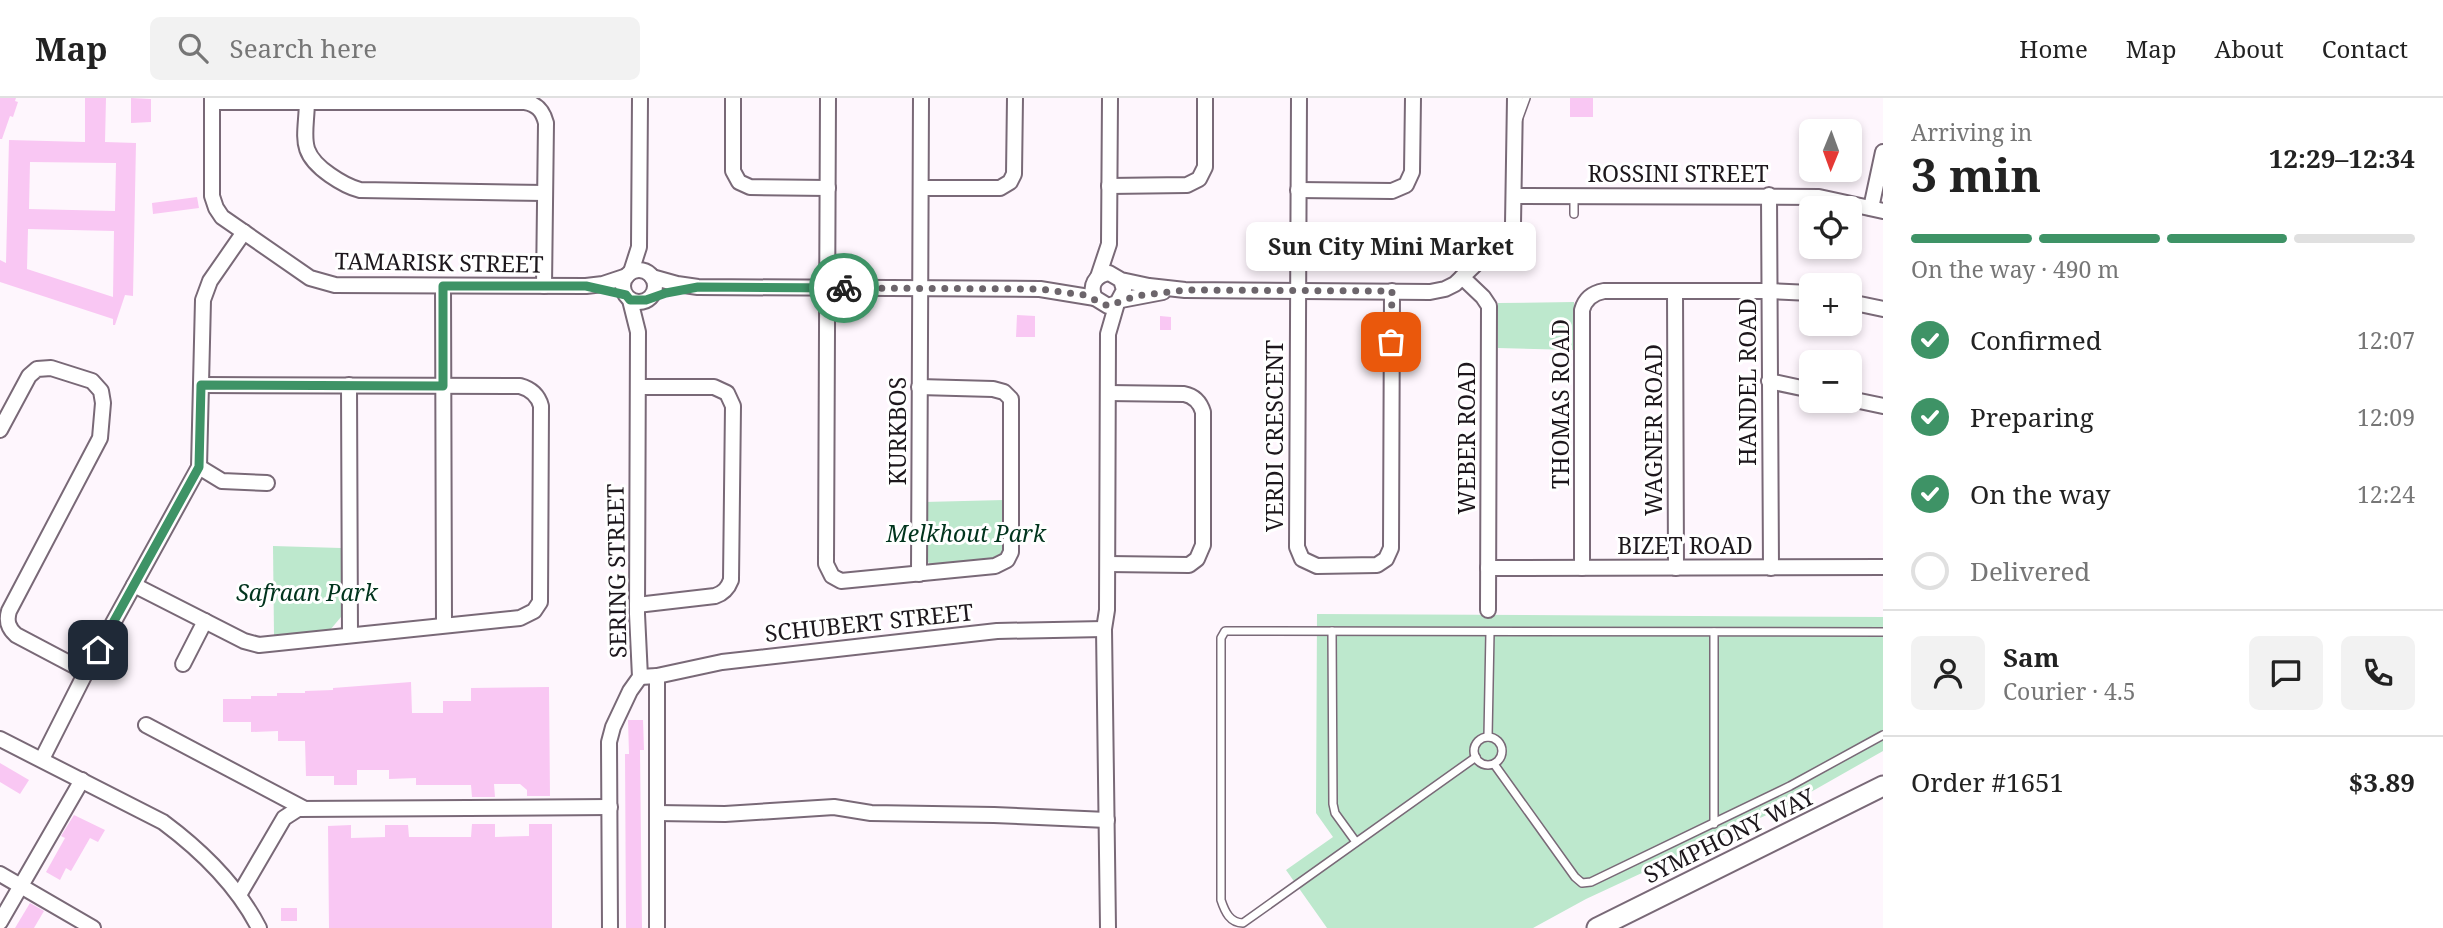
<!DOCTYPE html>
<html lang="en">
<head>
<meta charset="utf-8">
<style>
  :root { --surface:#fff; --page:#f2f2f2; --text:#222; --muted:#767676; --line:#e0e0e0; --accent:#3e9366 }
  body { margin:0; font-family:"Noto Serif",serif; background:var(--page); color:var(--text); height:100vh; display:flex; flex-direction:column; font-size:26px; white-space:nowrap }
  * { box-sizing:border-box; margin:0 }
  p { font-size:23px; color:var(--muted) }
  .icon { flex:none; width:38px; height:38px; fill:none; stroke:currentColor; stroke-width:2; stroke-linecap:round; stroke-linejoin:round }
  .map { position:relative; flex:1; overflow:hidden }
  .sheet { display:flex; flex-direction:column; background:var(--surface); width:560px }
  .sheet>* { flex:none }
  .needle { width:46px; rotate:181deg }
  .tools { position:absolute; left:1799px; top:21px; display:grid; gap:14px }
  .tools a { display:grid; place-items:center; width:63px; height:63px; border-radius:10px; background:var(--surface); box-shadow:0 4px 10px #0003; font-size:35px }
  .pin { position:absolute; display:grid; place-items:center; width:60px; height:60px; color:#fff; margin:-30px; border-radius:14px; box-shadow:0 4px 10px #0006 }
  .courier { position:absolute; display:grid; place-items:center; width:70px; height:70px; margin:-35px; border:5px solid #3e9366; border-radius:50%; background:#fff; color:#222; box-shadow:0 2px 9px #0007 }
  .bubble { position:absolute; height:49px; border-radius:10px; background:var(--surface); box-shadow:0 4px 10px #0003; font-size:23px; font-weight:700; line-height:49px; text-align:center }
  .headline em { font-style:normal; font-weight:700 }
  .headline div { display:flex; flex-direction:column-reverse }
  .headline { display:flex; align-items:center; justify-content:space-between; height:119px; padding:0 28px }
  h1 { font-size:46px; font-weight:700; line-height:52px }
  .bar { display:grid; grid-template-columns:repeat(4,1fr); gap:10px 7px; align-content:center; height:84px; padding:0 28px }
  .bar i { height:9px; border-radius:5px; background:var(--line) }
  .bar .active { background:var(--accent) }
  .bar p { grid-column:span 4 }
  .line { display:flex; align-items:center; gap:18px; padding:0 28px; border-top:2px solid var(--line) }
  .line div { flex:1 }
  .round { display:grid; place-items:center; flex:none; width:74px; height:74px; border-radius:10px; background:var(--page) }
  ol { padding:0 28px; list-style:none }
  li { display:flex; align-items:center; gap:21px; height:77px }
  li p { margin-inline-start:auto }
  li .icon { padding:7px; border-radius:50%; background:var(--accent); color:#fff; stroke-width:4 }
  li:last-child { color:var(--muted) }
  li i { width:38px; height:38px; border:4px solid var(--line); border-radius:50% }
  header { display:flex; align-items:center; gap:42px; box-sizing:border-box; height:98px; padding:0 35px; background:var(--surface); border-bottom:2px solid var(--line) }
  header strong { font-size:33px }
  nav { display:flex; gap:38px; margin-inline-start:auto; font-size:24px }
  .search { width:490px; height:63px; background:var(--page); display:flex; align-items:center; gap:18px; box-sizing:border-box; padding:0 24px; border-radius:10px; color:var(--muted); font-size:26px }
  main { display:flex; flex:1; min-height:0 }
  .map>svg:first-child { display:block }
  .green { fill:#bde8cd }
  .building { fill:#f9c7f3; fill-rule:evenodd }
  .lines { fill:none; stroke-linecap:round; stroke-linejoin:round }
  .lane-casing { stroke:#796977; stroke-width:10 }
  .street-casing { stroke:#796977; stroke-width:18 }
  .secondary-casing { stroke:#796977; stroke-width:23 }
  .lane { stroke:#fff; stroke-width:7 }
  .street { stroke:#fff; stroke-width:14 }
  .secondary { stroke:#fff; stroke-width:19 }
  .done { stroke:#6c656b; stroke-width:7; stroke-dasharray:0 12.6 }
  .route { stroke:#3e9366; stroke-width:9 }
  .labels { text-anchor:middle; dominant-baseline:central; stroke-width:6; stroke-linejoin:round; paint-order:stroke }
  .street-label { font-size:23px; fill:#1d171c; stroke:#fff }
  .park-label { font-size:23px; font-style:italic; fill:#01341d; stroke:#fff }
</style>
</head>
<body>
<header>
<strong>Map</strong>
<div class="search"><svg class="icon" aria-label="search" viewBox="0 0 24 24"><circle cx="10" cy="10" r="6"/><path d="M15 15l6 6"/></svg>Search here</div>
<nav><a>Home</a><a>Map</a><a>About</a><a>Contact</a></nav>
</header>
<main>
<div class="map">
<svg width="1883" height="830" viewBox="0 0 1883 830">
  <rect width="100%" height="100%" fill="#fef6fd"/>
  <g class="green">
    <polygon points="1574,204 1575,252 1498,250 1498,205"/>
    <polygon points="1004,402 1008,448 1000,461 931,467 925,461 924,404"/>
    <polygon points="273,448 341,450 341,519 330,532 274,537"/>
    <polygon points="1317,516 1883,519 1883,653 1788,707 1586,801 1533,830 1327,830 1286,772 1333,739 1316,715"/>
  </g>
  <g class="building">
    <polygon points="0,0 16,0 15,3 18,4 13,19 10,18 2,41 0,41"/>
    <path d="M85,0H106L105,44L136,45L133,198L125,197L115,227H113V221L0,184V162L6,165L9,42L85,44ZM30,64L116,65L115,113L29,111ZM28,131L114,133L113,199L27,171Z"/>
    <polygon points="131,0 151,1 151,24 131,25"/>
    <rect x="1570" y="0" width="23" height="19"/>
    <polygon points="197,99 199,110 153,116 152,105"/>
    <polygon points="1017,217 1035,218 1035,239 1016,239"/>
    <polygon points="1160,218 1171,219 1171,232 1160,232"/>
    <polygon points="411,584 412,615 443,615 443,603 471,603 471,590 549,589 550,698 527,698 527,692 520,686 494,686 495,699 472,699 471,687 416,687 416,680 389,681 389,672 357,672 357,687 334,687 334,678 306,678 305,643 278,643 278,633 251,634 251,624 223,624 223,601 251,601 251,598 277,598 277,595 305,595 305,593 333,592 333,590"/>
    <polygon points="628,622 643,622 644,652 640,652 642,830 626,830 625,656 629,656"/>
    <polygon points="0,665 29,682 20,696 0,684"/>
    <polygon points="74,717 105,732 98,744 90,740 71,773 66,770 60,782 46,774 65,740 61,738"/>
    <polygon points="472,726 495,726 495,739 529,738 529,726 552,726 552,830 329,830 328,728 351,727 351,740 385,739 385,727 408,727 409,739 471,739"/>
    <polygon points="30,805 44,813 34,830 15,830"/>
    <rect x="281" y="810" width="16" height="13"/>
  </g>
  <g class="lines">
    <g class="lane-casing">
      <g id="lane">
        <polyline points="1518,22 1526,0"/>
        <polyline points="1574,98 1574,116"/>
        <polyline points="1332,533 1333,706 1335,715 1356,744"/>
        <polyline points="1488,639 1490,534"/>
        <circle cx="1488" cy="653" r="14"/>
        <path d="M1476,659L1243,825C1230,825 1225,814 1221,802V540L1225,533L1883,534"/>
        <polyline points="1494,666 1575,779 1582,785 1591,784 1790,688 1883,637"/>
        <polyline points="1714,726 1714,534"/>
      </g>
    </g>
    <g class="street-casing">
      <g id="street">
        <polyline points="212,0 212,98 216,110 222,119 310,180 335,187 586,188 603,186 627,178"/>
        <polyline points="733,0 733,73 739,84 750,89 828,90"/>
        <polyline points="828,0 826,466 832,478 841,483 995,468 1007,462 1011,454 1011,301 1004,294 993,291 919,289"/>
        <polyline points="1299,0 1297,449 1302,461 1317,468 1377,467 1386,461 1391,450 1392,193"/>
        <path d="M212,4H525C537,6 543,13 546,25L544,188"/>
        <path d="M307,4C306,40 297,54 330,77C340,84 348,89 360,92L545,95"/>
        <polyline points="1109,88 1187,87 1199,81 1205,69 1205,0"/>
        <polyline points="921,90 1000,90 1010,84 1014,76 1015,0"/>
        <polyline points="1298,92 1392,93 1406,87 1412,74 1413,0"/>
        <polyline points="1769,97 1771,470"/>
        <polyline points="1514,98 1819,99 1883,113"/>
        <polyline points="1871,110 1883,54"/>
        <circle cx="639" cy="188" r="16"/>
        <polyline points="631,174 639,149 640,0"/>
        <polyline points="652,179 677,186 698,189 1040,191 1095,200"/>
        <polyline points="1098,179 1109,146 1110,0"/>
        <polyline points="1462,179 1483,199 1489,208 1488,512"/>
        <path d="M1121,182L1124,192L1117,205L1108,208L1095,200C1089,188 1095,177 1109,175L1121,182L1149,188L1185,192L1430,194L1445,191L1455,186L1508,135L1513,126L1515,0"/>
        <polyline points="443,188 444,527"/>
        <polyline points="1675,193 1676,470"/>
        <polyline points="1121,202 1163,194"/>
        <polyline points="1850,204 1883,211"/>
        <polyline points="1769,283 1811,292"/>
        <polyline points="349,287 350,537"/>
        <polyline points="1850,301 1883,308"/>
        <path d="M0,332L29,278L37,271L51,270L92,283L101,293L103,305L100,340L9,513C6,523 8,530 16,537L86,574"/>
        <polyline points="199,369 222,383 267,385"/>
        <path d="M1108,466L1189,467L1197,461L1203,447V314C1200,304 1194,298 1184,296L1108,295"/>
        <polyline points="1488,470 1883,469"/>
        <path d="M1582,470V212C1585,201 1593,195 1604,193H1769L1811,195"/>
        <polyline points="919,476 921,0"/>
        <path d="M134,487L244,543L259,547L520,520L534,513L540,504L541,308C538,297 531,291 520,288L201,287"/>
        <path d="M637,507L715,498C724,495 728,490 731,482L733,308L727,295L714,289H638"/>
        <polyline points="183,566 205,523"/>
        <polyline points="657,578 657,830"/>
        <polyline points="640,579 657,578 722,564 997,533 1104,531"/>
        <polyline points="146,627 303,710"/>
        <path d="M0,641L163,724C202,753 237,787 259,830"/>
        <polyline points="42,661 86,574 199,369 203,202 210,183 244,134"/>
        <polyline points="657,715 725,716 834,709 871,715 994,717 1107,722"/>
        <polyline points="0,776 93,830"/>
        <polyline points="239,797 284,720 298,711 610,709"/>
        <polyline points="0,824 82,682"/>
        <polyline points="610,830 609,644 613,629 630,593 640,579 637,516 638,234 630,202"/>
        <polyline points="1108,830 1104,531 1107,512 1108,236 1117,205"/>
      </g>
    </g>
    <g class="secondary-casing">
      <polyline id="secondary" points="1597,830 1883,688"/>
    </g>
    <use href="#lane" class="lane"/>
    <use href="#street" class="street"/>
    <use href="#secondary" class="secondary"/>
  </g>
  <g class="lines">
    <polyline class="done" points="844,190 1040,191 1084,197 1108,208 1136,198 1185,192 1392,193 1391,244"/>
    <polyline class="route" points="98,552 199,369 201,287 443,288 443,188 586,188 626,197 630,202 646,202 666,195 698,189 844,190"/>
  </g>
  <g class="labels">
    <g class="street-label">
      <text x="1678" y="75">ROSSINI STREET</text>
      <text transform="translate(439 164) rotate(1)">TAMARISK STREET</text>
      <text transform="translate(1747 284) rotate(-90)">HANDEL ROAD</text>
      <text transform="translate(1560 306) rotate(-90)">THOMAS ROAD</text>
      <text transform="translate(1653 332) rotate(-90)">WAGNER ROAD</text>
      <text transform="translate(897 333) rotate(-90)">KURKBOS</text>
      <text transform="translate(1274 338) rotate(-90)">VERDI CRESCENT</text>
      <text transform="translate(1466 340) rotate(-90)">WEBER ROAD</text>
      <text x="1685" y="447">BIZET ROAD</text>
      <text transform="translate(616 473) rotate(-91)">SERING STREET</text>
      <text transform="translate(869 524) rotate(-6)">SCHUBERT STREET</text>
      <text transform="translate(1729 737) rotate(-26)">SYMPHONY WAY</text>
    </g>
    <g class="park-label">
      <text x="966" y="435">Melkhout Park</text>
      <text x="307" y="494">Safraan Park</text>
    </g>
  </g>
</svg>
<div class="tools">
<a><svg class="needle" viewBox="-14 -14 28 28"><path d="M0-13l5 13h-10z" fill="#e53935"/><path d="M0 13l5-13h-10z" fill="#767676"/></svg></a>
<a><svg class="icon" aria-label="locate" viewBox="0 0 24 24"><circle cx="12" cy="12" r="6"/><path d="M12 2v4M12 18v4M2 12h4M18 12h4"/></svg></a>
<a>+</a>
<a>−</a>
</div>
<div class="pin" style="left:1391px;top:244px;background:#ea580c"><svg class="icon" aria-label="bag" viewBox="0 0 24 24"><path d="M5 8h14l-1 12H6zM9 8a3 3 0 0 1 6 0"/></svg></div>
<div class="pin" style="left:98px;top:552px;background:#1f2937"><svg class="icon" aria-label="home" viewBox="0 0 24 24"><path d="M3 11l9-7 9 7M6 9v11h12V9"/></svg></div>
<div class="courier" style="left:844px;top:190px"><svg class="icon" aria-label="bike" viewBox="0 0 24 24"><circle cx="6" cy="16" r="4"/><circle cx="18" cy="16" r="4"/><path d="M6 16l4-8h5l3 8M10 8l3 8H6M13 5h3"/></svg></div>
<div class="bubble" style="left:1246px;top:124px;width:290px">Sun City Mini Market</div>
</div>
<section class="sheet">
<div class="headline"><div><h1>3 min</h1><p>Arriving in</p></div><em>12:29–12:34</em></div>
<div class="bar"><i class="active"></i><i class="active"></i><i class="active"></i><i></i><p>On the way · 490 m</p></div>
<ol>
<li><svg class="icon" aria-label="check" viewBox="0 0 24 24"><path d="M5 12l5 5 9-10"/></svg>Confirmed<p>12:07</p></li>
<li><svg class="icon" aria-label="check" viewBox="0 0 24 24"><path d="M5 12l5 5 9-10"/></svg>Preparing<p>12:09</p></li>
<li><svg class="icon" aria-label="check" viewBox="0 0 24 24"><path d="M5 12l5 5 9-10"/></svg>On the way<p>12:24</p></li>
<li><i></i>Delivered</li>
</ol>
<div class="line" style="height:126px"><a class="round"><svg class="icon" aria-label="person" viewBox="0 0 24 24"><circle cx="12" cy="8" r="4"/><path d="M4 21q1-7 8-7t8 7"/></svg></a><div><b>Sam</b><p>Courier · 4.5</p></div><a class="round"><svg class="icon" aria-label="chat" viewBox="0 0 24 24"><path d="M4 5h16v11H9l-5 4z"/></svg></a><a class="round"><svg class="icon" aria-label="phone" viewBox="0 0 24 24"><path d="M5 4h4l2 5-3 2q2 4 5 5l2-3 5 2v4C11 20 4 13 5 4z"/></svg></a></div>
<div class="line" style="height:91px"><div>Order #1651</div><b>$3.89</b></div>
</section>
</main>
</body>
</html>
